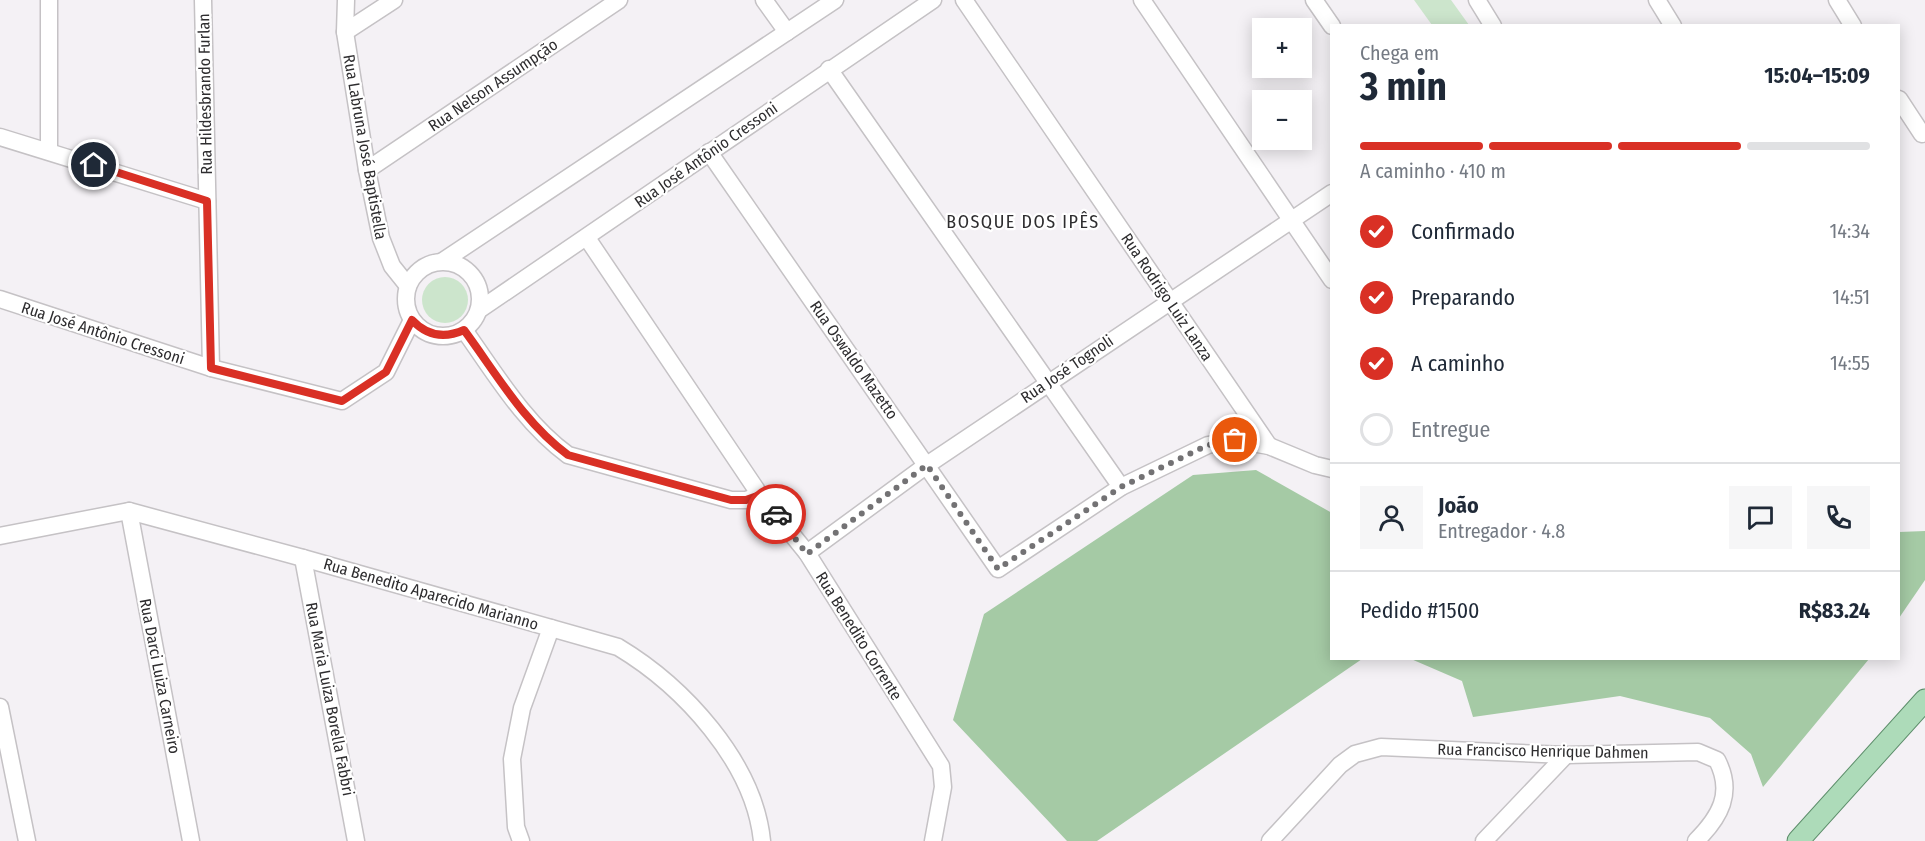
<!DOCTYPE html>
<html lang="pt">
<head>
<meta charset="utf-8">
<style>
  :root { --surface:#fff; --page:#f6f6f7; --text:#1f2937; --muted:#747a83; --line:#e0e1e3; --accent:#d93025 }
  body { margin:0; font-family:"Fira Sans Condensed",sans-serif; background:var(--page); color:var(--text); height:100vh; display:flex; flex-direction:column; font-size:22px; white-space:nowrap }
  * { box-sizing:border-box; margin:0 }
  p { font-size:20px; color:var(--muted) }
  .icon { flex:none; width:33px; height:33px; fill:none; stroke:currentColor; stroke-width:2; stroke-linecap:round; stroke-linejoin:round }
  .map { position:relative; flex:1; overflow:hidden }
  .details { position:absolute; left:1330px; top:24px; width:570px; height:636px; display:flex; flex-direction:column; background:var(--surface); border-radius:0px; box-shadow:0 3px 15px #0003 }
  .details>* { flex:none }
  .tools { position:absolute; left:1252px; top:18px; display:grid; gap:12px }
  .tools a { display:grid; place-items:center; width:60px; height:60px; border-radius:0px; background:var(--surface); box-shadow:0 3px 15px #0003; font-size:30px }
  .pin { position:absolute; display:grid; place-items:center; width:51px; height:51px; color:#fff; margin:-26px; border:3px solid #fff; border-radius:50%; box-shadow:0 2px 6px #0007 }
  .courier { position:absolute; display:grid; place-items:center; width:60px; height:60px; margin:-30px; border:4px solid #d93025; border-radius:50%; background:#fff; color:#222; box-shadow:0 2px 8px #0007 }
  .summary em { font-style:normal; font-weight:700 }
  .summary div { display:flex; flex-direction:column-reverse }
  .summary { display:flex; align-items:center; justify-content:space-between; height:102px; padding:0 30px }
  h1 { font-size:39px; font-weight:700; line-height:45px }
  .bar { display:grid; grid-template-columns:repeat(4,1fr); gap:9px 6px; align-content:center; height:72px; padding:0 30px }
  .bar i { height:8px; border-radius:4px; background:var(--line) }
  .bar .current { background:var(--accent) }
  .bar p { grid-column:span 4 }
  .line { display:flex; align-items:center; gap:15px; padding:0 30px; border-top:2px solid var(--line) }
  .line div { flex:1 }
  .round { display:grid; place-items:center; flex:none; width:63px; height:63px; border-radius:0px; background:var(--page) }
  ol { padding:0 30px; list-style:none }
  li { display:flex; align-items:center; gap:18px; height:66px }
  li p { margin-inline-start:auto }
  li .icon { padding:6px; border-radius:50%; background:var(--accent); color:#fff; stroke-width:4 }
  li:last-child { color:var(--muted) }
  li i { width:33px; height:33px; border:3px solid var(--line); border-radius:50% }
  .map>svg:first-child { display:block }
  .green { fill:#cce5cc }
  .forest { fill:#a5caa5 }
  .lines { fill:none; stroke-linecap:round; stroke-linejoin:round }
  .minor-casing { stroke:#c5c2c5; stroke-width:19 }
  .major-casing { stroke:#5d8e6b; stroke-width:23 }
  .minor { stroke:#fff; stroke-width:16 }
  .major { stroke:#addbb9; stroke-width:21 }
  .done { stroke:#737274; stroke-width:6; stroke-dasharray:0 10.8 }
  .route { stroke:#d93025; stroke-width:8 }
  .labels { text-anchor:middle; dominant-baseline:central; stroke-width:4.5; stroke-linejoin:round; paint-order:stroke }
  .street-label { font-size:16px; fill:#2e2d2f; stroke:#fff }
  .neighbourhood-label { font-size:18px; letter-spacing:1.5px; fill:#2e2d2f; stroke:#fff }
</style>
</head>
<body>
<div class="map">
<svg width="1925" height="841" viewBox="0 0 1925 841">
  <rect width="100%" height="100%" fill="#f4f1f5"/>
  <g class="green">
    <polygon points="1414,0 1451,0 1469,25 1432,25"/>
    <circle cx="445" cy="300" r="23"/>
  </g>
  <g class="forest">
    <polygon points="1256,470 1332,513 1332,658 1362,659 1097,841 1067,841 953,720 984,614 1193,475"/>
    <polygon points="1925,531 1925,580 1899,618 1899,532"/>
    <polygon points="1411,659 1869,659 1763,787 1751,754 1710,718 1620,696 1473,717 1462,681"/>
  </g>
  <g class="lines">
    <g class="minor-casing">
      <g id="minor">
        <polyline points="49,0 49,151"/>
        <polyline points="203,0 211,368"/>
        <polyline points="346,0 345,32 367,170 381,238 392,266 408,286"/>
        <polyline points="764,0 787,32"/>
        <polyline points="964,0 1269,446"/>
        <polyline points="1142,0 1332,280"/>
        <polyline points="1314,0 1332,26"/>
        <polyline points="1477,0 1493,26"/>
        <polyline points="1657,0 1673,26"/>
        <polyline points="1837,0 1853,26"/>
        <polyline points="345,32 394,0"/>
        <polyline points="829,69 1121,487"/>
        <polyline points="1899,99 1922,134"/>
        <polyline points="0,137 207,201"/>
        <polyline points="709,152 998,569 1121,487 1208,445 1235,440 1269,446 1315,465 1332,469"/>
        <polyline points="367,170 619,0"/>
        <polyline points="587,238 760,495 807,553 941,766 943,787 933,841"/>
        <polyline points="443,261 835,0"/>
        <circle cx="443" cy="299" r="37"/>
        <polyline points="0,299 211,368 342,401 386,372 412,320"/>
        <polyline points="479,310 933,0"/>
        <path d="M464,330C495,373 524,423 568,455L731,500H746L760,495"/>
        <polyline points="129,511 191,841"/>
        <path d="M0,536L129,511L303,558L618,647C683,686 754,762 762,841"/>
        <polyline points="807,553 927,465 1332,193"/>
        <polyline points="303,558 356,841"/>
        <polyline points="0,707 27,841"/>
        <polyline points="521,841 516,827 512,759 522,708 551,628"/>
        <path d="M1270,841L1340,765L1355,754L1381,747L1566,755L1698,752L1717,760C1734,793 1720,817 1696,841"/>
        <polyline points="1484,841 1566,755"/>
      </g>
    </g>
    <g class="major-casing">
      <polyline id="major" points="1798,841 1925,700"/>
    </g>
    <use href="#minor" class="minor"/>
    <use href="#major" class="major"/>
  </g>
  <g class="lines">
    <polyline class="done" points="776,514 807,554 927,465 998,569 1121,487 1208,445 1235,440"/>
    <path class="route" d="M94,165L207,201L211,368L342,401L386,372L412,320C427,336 444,339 464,330C496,373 524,423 568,455L731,500H746L760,495L776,514"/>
  </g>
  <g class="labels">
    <g class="street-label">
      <text transform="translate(493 85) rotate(-34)">Rua Nelson Assumpção</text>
      <text transform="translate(205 94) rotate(-91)">Rua Hildesbrando Furlan</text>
      <text transform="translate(365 147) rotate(80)">Rua Labruna José Baptistella</text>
      <text transform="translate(706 155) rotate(-35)">Rua José Antônio Cressoni</text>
      <text transform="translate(1167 297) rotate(56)">Rua Rodrigo Luiz Lanza</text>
      <text transform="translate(103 333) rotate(18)">Rua José Antônio Cressoni</text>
      <text transform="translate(854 360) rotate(55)">Rua Oswaldo Mazetto</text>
      <text transform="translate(1067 369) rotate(-34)">Rua José Tognoli</text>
      <text transform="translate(431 594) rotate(16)">Rua Benedito Aparecido Marianno</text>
      <text transform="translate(859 636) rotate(58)">Rua Benedito Corrente</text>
      <text transform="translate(160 676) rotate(79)">Rua Darci Luiza Carneiro</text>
      <text transform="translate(330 699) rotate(79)">Rua Maria Luiza Borella Fabbri</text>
      <text transform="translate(1543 751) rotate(1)">Rua Francisco Henrique Dahmen</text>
    </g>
    <g class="neighbourhood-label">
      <text x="1023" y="222">BOSQUE DOS IPÊS</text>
    </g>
  </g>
</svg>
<div class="tools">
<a>+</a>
<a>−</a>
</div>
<div class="pin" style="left:1235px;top:440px;background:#ea580c"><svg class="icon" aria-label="bag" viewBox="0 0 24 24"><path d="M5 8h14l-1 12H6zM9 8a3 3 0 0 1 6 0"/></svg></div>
<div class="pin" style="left:94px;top:165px;background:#1f2937"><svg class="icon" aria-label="home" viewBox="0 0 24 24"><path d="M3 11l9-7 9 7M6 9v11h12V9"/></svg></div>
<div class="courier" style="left:776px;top:514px"><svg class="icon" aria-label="car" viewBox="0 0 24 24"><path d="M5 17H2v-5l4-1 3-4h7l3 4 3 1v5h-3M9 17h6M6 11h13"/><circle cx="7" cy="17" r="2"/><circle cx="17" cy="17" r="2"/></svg></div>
<section class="details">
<div class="summary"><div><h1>3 min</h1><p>Chega em</p></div><em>15:04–15:09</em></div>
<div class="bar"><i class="current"></i><i class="current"></i><i class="current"></i><i></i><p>A caminho · 410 m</p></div>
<ol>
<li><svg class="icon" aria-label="check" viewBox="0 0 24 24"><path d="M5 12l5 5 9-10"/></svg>Confirmado<p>14:34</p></li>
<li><svg class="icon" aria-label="check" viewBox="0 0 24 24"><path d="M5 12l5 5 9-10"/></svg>Preparando<p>14:51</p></li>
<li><svg class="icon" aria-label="check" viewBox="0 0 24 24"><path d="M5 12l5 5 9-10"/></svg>A caminho<p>14:55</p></li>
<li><i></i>Entregue</li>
</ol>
<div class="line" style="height:108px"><a class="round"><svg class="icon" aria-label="person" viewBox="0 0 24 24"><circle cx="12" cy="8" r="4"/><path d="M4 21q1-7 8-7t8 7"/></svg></a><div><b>João</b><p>Entregador · 4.8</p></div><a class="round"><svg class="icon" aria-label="chat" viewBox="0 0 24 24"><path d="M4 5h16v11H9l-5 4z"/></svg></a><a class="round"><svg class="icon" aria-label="phone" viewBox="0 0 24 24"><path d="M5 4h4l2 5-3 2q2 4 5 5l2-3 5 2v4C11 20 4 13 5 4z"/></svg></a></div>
<div class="line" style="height:78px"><div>Pedido #1500</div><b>R$83.24</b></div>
</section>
</div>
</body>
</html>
